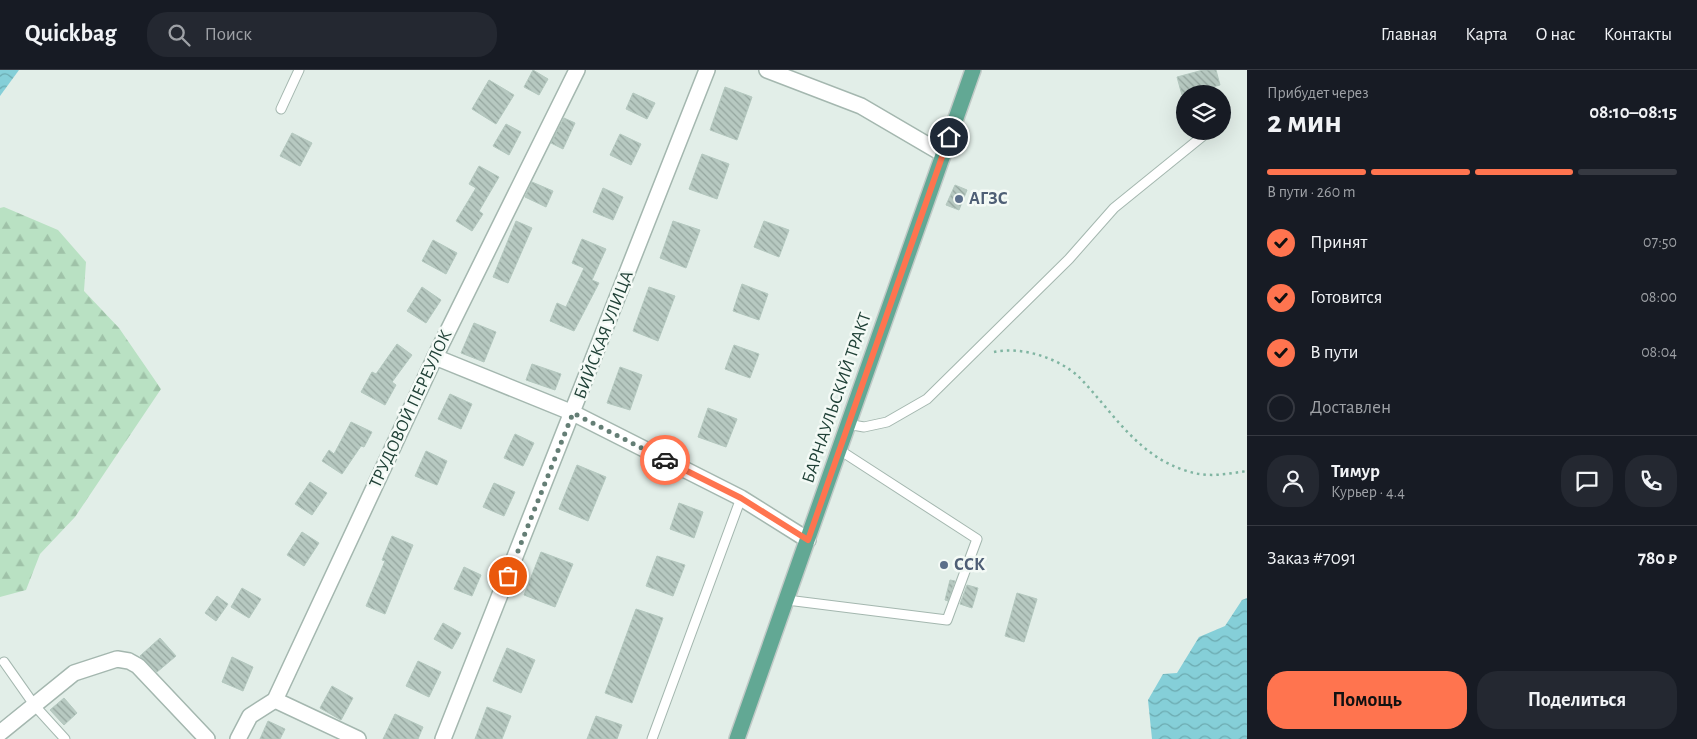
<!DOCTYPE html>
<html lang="ru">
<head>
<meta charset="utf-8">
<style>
  :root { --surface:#171b24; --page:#242831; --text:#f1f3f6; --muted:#9ea1a6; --line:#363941; --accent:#ff744f }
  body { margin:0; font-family:"Alegreya Sans",sans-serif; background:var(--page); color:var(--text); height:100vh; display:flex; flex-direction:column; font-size:19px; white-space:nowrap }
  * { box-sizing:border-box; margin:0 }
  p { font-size:16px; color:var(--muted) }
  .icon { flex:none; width:28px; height:28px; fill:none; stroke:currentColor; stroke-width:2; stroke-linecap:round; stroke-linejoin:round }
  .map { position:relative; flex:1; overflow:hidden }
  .sheet { display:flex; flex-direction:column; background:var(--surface); width:450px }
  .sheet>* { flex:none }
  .buttons { position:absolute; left:1176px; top:15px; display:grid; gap:10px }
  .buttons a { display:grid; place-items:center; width:55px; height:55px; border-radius:50%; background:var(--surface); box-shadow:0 5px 20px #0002; font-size:25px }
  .pin { position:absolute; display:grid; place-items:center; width:42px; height:42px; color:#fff; margin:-21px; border:2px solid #fff; border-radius:50%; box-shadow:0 1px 5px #0007 }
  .courier { position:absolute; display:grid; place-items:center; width:50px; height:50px; margin:-25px; border:4px solid #ff744f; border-radius:50%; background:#fff; color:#222; box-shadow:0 1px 6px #0007 }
  .overview em { font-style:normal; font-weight:600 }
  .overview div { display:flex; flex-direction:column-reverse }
  .overview { display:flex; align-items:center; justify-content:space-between; height:85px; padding:0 20px }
  h1 { font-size:32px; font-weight:600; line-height:38px }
  .bar { display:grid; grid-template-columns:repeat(4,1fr); gap:8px 5px; align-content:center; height:60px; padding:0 20px }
  .bar i { height:6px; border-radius:4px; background:var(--line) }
  .bar .on { background:var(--accent) }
  .bar p { grid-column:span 4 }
  .line { display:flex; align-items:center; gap:12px; padding:0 20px; border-top:1px solid var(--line) }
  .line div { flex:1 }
  .round { display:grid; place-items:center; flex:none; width:52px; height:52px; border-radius:20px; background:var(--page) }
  ol { padding:0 20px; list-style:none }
  li { display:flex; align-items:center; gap:15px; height:55px }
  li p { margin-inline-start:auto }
  li .icon { padding:5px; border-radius:50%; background:var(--accent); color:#111; stroke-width:4 }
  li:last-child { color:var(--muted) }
  li i { width:28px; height:28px; border:2px solid var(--line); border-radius:50% }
  .action { display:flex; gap:10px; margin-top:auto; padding:10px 20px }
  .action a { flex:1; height:58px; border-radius:20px; background:var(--accent); color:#111; font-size:20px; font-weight:600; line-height:58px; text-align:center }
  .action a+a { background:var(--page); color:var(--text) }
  header { display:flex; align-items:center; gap:30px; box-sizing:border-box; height:70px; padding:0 25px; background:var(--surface); border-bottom:1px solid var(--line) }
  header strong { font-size:24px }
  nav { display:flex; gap:28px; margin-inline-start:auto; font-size:18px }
  .search { width:350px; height:45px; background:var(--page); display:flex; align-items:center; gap:12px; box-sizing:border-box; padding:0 18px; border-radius:20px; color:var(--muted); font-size:19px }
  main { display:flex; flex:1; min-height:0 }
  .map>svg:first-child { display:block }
  .forest { fill:url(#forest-firs) }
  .water { fill:url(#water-waves) }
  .building { fill:url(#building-back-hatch); stroke:#b4c8bf }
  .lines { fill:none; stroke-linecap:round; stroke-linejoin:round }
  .lane-casing { stroke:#a4b7af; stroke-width:11 }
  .street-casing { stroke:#a4b7af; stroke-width:18 }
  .primary-casing { stroke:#c1cac7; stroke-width:18 }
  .path { stroke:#80b5a2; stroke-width:2.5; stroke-dasharray:2.5 4; stroke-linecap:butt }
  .lane { stroke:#fff; stroke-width:9 }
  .street { stroke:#fff; stroke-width:15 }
  .primary { stroke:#62a894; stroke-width:15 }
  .done { stroke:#647e75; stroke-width:5; stroke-dasharray:0 9 }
  .route { stroke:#ff744f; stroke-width:6 }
  .service-dot { fill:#5c6f8a; stroke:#f4faf6; stroke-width:2 }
  .labels { text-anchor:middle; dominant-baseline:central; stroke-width:5; stroke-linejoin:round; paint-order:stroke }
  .service-label { font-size:18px; font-weight:bold; fill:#4e5e75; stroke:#f4faf6; text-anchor:start }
  .street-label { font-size:18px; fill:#204137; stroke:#f4faf6 }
</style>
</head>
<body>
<header>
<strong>Quickbag</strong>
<div class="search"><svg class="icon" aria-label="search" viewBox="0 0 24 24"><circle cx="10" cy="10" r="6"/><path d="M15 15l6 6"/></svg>Поиск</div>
<nav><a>Главная</a><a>Карта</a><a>О нас</a><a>Контакты</a></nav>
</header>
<main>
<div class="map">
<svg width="1247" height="669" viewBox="0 0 1247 669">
  <defs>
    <pattern id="forest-firs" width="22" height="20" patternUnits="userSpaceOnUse" patternTransform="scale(1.25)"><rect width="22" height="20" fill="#b9e1c3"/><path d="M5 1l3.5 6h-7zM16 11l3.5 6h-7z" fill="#9fc2a8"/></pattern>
    <pattern id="water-waves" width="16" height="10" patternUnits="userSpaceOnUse" patternTransform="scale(1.25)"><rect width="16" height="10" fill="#85cfd8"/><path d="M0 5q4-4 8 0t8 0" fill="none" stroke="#6caab0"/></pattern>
    <pattern id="building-back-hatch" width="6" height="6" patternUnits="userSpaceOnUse" patternTransform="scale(1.25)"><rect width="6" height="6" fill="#b7c9c1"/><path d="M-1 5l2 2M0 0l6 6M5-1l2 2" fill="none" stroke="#94a59e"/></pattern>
  </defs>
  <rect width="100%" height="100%" fill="#e2eee8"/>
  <polygon class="forest" points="4,137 58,160 86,192 84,221 119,258 161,319 75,447 40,484 26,520 0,527 0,138"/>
  <g class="water">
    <polygon points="0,0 19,0 0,26"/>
    <polygon points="1247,528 1247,669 1152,669 1148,630 1163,604 1177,603 1199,567 1225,556 1242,530"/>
  </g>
  <g class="building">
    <polygon points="533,0 548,9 539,25 524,17"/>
    <polygon points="1203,0 1216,0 1220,15 1182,25 1177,7"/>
    <polygon points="489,10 514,25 496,54 472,39"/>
    <polygon points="725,17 752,27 737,70 710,60"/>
    <polygon points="633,23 655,33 647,49 626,39"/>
    <polygon points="564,48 575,53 563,79 551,73"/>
    <polygon points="506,54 521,62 509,85 493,76"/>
    <polygon points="292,63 312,73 300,96 280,86"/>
    <polygon points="620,64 641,74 631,95 610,85"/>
    <polygon points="702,84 729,94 717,129 689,119"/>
    <polygon points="479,96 499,107 479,141 483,144 472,161 456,151 476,118 469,114"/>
    <polygon points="532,112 553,121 546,137 525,127"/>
    <polygon points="955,115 967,120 959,140 946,135"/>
    <polygon points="603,118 623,127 613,150 593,142"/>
    <polygon points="516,151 532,158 508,213 493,207"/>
    <polygon points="673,151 700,160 686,198 660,188"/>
    <polygon points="764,151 789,160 779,187 754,177"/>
    <polygon points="582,169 606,179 592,210 599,213 574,261 550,251 557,233 566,237 584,198 572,193"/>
    <polygon points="433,170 457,183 446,204 422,191"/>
    <polygon points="742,214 768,224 759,250 733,241"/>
    <polygon points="422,217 441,230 426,253 407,241"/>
    <polygon points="649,217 675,226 658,271 633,261"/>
    <polygon points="474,253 496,262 484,292 461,283"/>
    <polygon points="397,274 412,285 392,312 396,315 385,335 361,322 372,302 376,304"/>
    <polygon points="734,275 759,284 750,308 725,299"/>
    <polygon points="532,294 561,304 555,320 526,310"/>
    <polygon points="620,297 642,305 630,340 607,333"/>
    <polygon points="450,324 472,334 461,359 438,349"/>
    <polygon points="708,338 737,349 726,377 698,367"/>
    <polygon points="351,352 372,362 364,377 361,376 342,404 322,391 329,380 334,384"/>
    <polygon points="515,364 534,373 523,396 504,388"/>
    <polygon points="426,381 447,391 437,415 415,406"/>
    <polygon points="577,395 606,407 588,451 559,439"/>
    <polygon points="310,412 327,423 312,445 295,434"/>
    <polygon points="494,413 515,422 504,446 483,437"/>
    <polygon points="679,433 703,442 694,468 670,459"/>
    <polygon points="302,462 319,473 304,496 287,485"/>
    <polygon points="392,466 413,475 385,544 366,536 385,491 382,490"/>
    <polygon points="541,482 573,494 555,537 524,525"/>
    <polygon points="657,486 685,495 673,526 646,516"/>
    <polygon points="464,497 481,505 472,526 454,519"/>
    <polygon points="950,510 955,511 948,531 945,530"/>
    <polygon points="967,515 978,518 972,538 960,534"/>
    <polygon points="242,518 261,529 249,548 231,537"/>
    <polygon points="1017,523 1037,529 1024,572 1005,566"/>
    <polygon points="217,526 228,534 216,551 205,543"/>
    <polygon points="636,539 663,548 632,633 605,623"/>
    <polygon points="443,553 461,563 452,579 434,569"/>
    <polygon points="160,568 176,586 157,602 140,586"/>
    <polygon points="507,578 535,590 521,623 493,611"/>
    <polygon points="232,587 253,597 243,621 222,612"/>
    <polygon points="418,591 441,602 429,627 406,616"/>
    <polygon points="332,616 353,628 341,650 320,638"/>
    <polygon points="64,628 77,643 64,655 50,640"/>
    <polygon points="487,637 511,646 502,669 475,669"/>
    <polygon points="395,644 423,657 418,669 383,669"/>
    <polygon points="596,646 622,655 617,669 587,669"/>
    <polygon points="268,651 285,659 280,669 260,669"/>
  </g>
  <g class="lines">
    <g class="lane-casing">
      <g id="lane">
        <polyline points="281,39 299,0"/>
        <polyline points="847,354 864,357 887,352 927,329 1069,189 1114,138 1209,61"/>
        <polyline points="787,530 947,550 977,469 838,379"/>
        <polyline points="4,592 35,636 65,669"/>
        <polyline points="652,669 741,428"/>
      </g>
    </g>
    <g class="street-casing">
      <g id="street">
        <polyline points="767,0 861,36 943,84"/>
        <polyline points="435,287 573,343 741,428 808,470"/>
        <polyline points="275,630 358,669"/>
        <polyline points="0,663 74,603 117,589 129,591 138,596 207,669"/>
        <polyline points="238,669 250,646 275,630 435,287 577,0"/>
        <polyline points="443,669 707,0"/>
      </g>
    </g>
    <g class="primary-casing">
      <polyline id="primary" points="737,669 973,0"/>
    </g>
    <path class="path" d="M994,282C1021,276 1059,288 1079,307C1113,342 1137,386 1187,401C1207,408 1227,404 1247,401"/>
    <use href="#lane" class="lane"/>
    <use href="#street" class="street"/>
    <use href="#primary" class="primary"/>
  </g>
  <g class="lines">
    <polyline class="done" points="508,506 573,343 665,390"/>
    <polyline class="route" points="665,390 741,428 808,470 949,67"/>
  </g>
  <g class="service-dot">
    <circle cx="959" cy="129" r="5"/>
    <circle cx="944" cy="495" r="5"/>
  </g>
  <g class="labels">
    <g class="service-label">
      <text x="969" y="129">АГЗС</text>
      <text x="954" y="495">ССК</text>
    </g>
    <g class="street-label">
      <text transform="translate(604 265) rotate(-69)">БИЙСКАЯ УЛИЦА</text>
      <text transform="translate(837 328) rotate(-71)">БАРНАУЛЬСКИЙ ТРАКТ</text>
      <text transform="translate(411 339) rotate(-65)">ТРУДОВОЙ ПЕРЕУЛОК</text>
    </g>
  </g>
</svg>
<div class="buttons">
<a><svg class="icon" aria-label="layers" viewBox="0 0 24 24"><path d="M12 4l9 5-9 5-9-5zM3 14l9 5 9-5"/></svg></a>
</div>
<div class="pin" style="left:508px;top:506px;background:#ea580c"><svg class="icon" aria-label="bag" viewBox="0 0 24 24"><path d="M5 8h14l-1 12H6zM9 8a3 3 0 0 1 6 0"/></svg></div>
<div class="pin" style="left:949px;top:67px;background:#1f2937"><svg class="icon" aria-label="home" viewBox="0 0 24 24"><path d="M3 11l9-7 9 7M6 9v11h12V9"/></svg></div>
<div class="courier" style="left:665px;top:390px"><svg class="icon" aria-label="car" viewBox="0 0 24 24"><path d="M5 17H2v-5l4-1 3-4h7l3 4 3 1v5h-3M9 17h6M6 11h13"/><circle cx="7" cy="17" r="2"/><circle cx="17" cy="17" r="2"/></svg></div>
</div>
<section class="sheet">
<div class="overview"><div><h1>2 мин</h1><p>Прибудет через</p></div><em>08:10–08:15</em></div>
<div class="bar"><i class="on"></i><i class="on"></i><i class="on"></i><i></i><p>В пути · 260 m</p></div>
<ol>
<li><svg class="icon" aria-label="check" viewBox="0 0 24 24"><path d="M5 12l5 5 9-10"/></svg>Принят<p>07:50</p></li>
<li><svg class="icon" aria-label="check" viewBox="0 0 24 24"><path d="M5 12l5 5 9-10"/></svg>Готовится<p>08:00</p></li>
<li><svg class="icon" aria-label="check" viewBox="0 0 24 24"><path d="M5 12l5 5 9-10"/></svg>В пути<p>08:04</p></li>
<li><i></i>Доставлен</li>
</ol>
<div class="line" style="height:90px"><a class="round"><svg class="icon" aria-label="person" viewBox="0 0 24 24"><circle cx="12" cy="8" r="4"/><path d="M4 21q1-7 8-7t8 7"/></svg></a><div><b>Тимур</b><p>Курьер · 4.4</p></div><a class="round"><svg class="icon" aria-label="chat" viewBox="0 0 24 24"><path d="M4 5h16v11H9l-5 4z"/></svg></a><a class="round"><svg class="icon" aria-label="phone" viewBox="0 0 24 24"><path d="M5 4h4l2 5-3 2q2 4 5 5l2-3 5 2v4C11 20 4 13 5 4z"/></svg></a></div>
<div class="line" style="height:65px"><div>Заказ #7091</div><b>780 ₽</b></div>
<div class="action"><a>Помощь</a><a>Поделиться</a></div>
</section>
</main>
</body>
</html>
